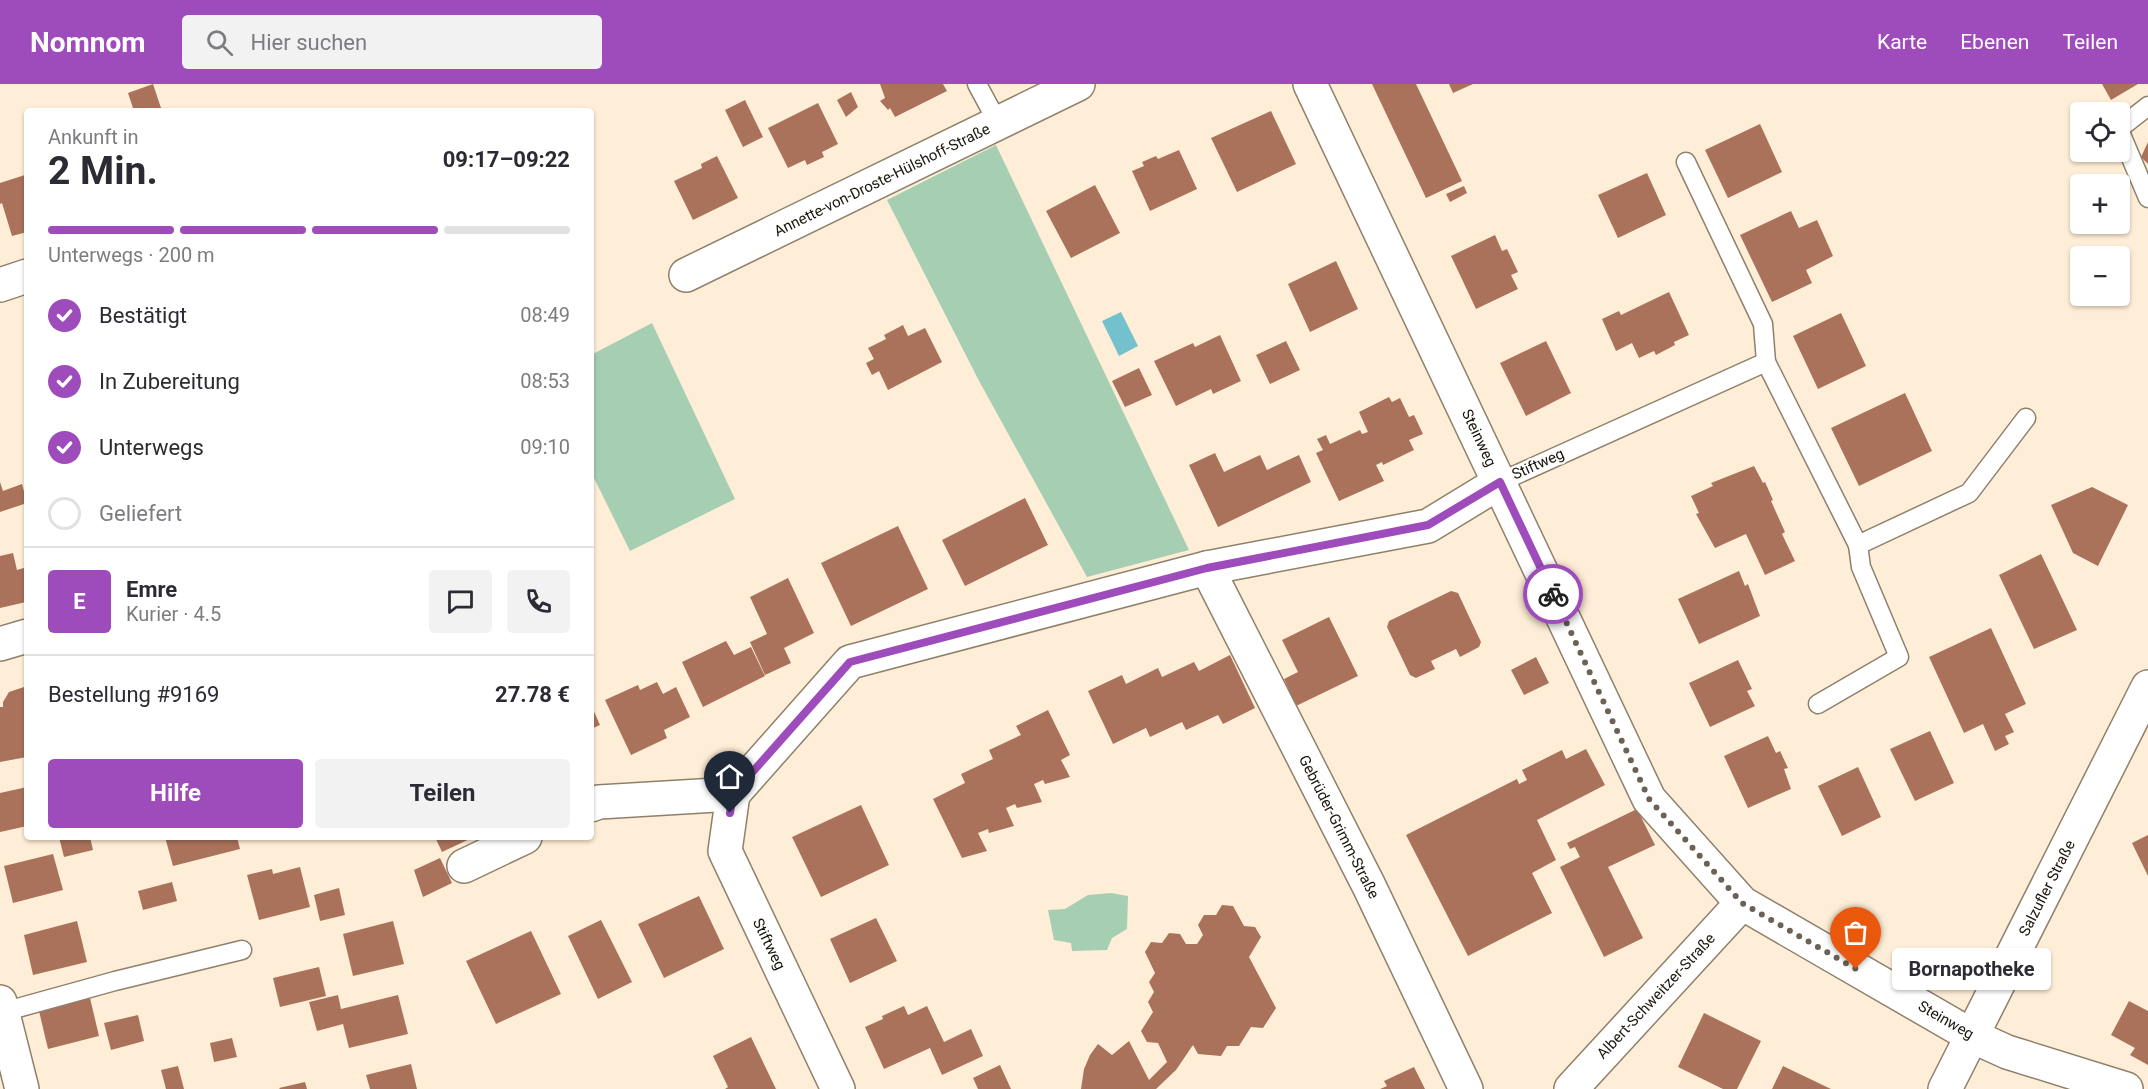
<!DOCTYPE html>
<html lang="de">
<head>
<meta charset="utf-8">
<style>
  :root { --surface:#fff; --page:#f2f2f3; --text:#2b2b33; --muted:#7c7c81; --line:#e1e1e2; --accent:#9e4cbb }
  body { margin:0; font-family:Roboto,sans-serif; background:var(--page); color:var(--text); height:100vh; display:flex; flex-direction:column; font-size:22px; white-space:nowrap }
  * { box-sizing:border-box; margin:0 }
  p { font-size:20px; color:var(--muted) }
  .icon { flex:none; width:33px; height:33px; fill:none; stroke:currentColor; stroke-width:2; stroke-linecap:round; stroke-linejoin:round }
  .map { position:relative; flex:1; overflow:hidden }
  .sheet { position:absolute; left:24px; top:24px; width:570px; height:732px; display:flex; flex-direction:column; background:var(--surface); border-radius:6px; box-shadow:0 2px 4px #0004 }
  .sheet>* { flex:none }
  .controls { position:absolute; left:2070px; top:18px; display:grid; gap:12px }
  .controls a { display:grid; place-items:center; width:60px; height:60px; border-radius:6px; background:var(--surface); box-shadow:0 2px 4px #0004; font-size:30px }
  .pin { position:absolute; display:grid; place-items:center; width:51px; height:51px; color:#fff; margin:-62px -26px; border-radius:50% 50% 50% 0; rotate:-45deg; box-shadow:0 0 6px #0007 }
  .pin .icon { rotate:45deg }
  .courier { position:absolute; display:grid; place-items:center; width:60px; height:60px; margin:-30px; border:4px solid #9e4cbb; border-radius:50%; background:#fff; color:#222; box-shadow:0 2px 8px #0007 }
  .bubble { position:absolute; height:42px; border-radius:6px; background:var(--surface); box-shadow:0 2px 4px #0004; font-size:20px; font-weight:700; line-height:42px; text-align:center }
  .summary em { font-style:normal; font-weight:700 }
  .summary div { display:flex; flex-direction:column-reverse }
  .summary { display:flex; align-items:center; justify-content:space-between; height:102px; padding:0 24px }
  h1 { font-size:39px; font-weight:700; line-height:45px }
  .bar { display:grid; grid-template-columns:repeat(4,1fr); gap:9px 6px; align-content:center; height:72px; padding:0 24px }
  .bar i { height:8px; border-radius:4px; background:var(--line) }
  .bar .selected { background:var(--accent) }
  .bar p { grid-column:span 4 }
  .line { display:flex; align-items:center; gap:15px; padding:0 24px; border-top:2px solid var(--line) }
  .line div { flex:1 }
  .round { display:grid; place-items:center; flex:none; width:63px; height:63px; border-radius:6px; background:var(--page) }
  ol { padding:0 24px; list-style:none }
  li { display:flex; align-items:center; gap:18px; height:66px }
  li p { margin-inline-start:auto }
  li .icon { padding:6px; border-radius:50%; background:var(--accent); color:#fff; stroke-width:4 }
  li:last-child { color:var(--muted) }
  li i { width:33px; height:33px; border:3px solid var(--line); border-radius:50% }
  .action { display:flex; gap:12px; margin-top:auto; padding:12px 24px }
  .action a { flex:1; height:69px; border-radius:6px; background:var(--accent); color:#fff; font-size:24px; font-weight:700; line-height:69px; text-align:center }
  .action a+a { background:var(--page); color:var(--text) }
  header { display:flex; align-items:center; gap:36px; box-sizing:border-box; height:84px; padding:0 30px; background:var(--accent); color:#fff }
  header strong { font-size:28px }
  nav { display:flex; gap:33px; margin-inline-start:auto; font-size:21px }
  .search { width:420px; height:54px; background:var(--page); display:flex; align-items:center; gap:15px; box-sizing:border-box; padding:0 21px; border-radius:6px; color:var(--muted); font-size:22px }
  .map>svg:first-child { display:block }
  .green { fill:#a5ceb2 }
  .water { fill:#73c1cc }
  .building { fill:#aa725b }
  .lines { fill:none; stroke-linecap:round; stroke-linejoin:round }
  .lane-casing { stroke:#8f806b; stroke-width:21 }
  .street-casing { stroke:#8f806b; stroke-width:36 }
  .secondary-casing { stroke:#8f806b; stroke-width:36 }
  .lane { stroke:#fff; stroke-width:18 }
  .street { stroke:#fff; stroke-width:33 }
  .secondary { stroke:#fff; stroke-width:33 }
  .done { stroke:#6b6154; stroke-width:6; stroke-dasharray:0 10.8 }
  .route { stroke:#9e4cbb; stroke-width:8 }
  .labels { text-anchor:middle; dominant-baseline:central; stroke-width:4.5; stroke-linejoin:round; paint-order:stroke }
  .street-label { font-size:15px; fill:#1b150d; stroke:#fefefe }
</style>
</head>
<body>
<header>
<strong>Nomnom</strong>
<div class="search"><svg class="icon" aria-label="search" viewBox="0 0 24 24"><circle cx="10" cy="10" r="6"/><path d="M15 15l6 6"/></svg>Hier suchen</div>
<nav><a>Karte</a><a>Ebenen</a><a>Teilen</a></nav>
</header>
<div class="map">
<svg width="2148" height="1005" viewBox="0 0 2148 1005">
  <rect width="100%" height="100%" fill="#ffeed7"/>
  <g class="green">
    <polygon points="996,61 1189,466 1087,493 978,295 887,116"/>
    <polygon points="652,239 735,415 630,467 591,388 591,271"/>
    <polygon points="1111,809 1128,812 1127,845 1112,854 1107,866 1072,867 1071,859 1054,856 1048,826 1065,825 1088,811"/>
  </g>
  <polygon class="water" points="1121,228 1138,262 1119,272 1102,237"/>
  <g class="building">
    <polygon points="153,0 162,27 134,27 128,9"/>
    <polygon points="880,0 943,0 947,7 895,33 890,24 888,26 880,17 885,14"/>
    <polygon points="1372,0 1416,0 1462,97 1426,114"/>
    <polygon points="1449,0 1473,0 1453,9"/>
    <polygon points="2102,0 2138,0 2111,16"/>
    <polygon points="851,8 858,23 846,33 837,16"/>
    <polygon points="745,16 763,53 743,63 725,26"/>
    <polygon points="818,19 838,60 822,68 824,73 807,81 805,76 788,84 768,44"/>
    <polygon points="1271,27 1296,80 1237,108 1211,54"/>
    <polygon points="1760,40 1782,88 1728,114 1705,66"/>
    <polygon points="2148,58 2148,80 2141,73"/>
    <polygon points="1179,66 1197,105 1150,127 1132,87 1144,82 1142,78 1156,72 1158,75"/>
    <polygon points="717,72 738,114 693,136 674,97 702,84 701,80"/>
    <polygon points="1647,89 1666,131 1618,154 1598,111"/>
    <polygon points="25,91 27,97 27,148 12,152 2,119 0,120 0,99"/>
    <polygon points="1095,101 1120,149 1071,174 1046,127"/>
    <polygon points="1464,102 1467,109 1450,118 1446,110"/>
    <polygon points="1791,127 1799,144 1817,136 1833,172 1806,186 1812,199 1772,218 1740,151"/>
    <polygon points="1495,151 1502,167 1507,165 1518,188 1511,191 1518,205 1476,225 1451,172"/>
    <polygon points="1336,177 1358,225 1310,248 1288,200"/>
    <polygon points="1669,208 1689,251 1674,258 1675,261 1656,271 1654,267 1639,274 1632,259 1616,267 1602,235 1619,227 1621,231"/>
    <polygon points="1841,229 1866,282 1818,305 1793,252"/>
    <polygon points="903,241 908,252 925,244 942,278 888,306 879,287 872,291 866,279 874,275 868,264 886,255 884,251"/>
    <polygon points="1220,251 1241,297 1213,310 1211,305 1176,322 1154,277 1193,259 1195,263"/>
    <polygon points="1286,257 1300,286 1270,300 1256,271"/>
    <polygon points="1546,257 1571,309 1526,332 1500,279"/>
    <polygon points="1139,284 1152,311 1125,323 1112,297"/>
    <polygon points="1905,309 1932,367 1859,402 1831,344"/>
    <polygon points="1389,313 1392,318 1400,314 1409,333 1414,331 1423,350 1409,356 1414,366 1383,381 1382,378 1376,381 1384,397 1339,417 1316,369 1323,366 1317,355 1326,351 1330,360 1360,346 1362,350 1368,348 1359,328"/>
    <polygon points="1215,369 1224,388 1260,371 1267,386 1299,371 1311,398 1218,443 1189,381"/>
    <polygon points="1754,382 1763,399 1765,398 1773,416 1771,417 1785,448 1782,450 1795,477 1765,491 1746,450 1715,464 1696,430 1699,429 1691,412 1713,402 1711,399"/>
    <polygon points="0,398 3,407 22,400 27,419 0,428"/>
    <polygon points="2092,403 2128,421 2098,482 2073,469 2051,421"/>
    <polygon points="1025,414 1048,461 965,502 942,456"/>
    <polygon points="898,442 928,505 851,542 821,479"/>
    <polygon points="13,469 17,486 27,483 27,514 25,515 26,518 0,524 0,472"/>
    <polygon points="2041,470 2077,546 2034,565 1999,491"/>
    <polygon points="1739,487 1745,502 1748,500 1760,532 1699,560 1678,515"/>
    <polygon points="788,494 814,549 784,564 791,579 765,591 750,558 767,550 750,513"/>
    <polygon points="1451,507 1458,509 1481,558 1479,563 1460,573 1456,565 1431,577 1435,585 1416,594 1410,591 1387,543 1389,537"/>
    <polygon points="1329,533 1358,592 1296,622 1284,595 1298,588 1282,556"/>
    <polygon points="1991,544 2026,620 2005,630 2014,648 2005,652 2009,660 1995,667 1983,640 1964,649 1929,573"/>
    <polygon points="726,557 734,571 751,563 765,592 703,623 682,578"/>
    <polygon points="1230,571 1255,624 1223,640 1218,631 1186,646 1182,638 1150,653 1146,644 1113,660 1088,607 1122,591 1126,600 1158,584 1162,593 1194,578 1199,587"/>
    <polygon points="1536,573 1549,599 1524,611 1511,586"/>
    <polygon points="1738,576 1752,605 1747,607 1755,622 1710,643 1689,599"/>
    <polygon points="657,598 663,610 676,603 690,633 664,646 667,654 631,671 605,616 638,601 640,606"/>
    <polygon points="27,602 27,673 0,678 0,623 3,623 3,618 9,608"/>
    <polygon points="591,621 600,641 591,645"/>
    <polygon points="1048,626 1070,671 1061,676 1070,693 1045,700 1043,696 1034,700 1042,718 1017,724 1015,720 1006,724 1014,742 989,749 988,745 978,749 987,767 962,774 933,715 965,699 961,690 993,675 989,666 1021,651 1016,642"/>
    <polygon points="1930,647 1954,699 1915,717 1890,665"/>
    <polygon points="1768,652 1776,669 1780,667 1788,684 1784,685 1791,705 1748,724 1724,672"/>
    <polygon points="1586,665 1605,701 1537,736 1556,776 1532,789 1552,829 1468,872 1406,751 1517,695 1519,700 1527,696 1522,686 1562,666 1566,675"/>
    <polygon points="1858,683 1881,733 1842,752 1818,702"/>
    <polygon points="27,703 27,742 0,748 0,709"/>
    <polygon points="861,721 889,781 821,813 792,753"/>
    <polygon points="1637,725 1655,761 1608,783 1643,854 1604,873 1560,783 1580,773 1575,763 1570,765 1567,759"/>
    <polygon points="2148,751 2148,792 2132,759"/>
    <polygon points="59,753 90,753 93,766 64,773"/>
    <polygon points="165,753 237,753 240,765 173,782"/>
    <polygon points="435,753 474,753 442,768"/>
    <polygon points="53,770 63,806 13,819 4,782"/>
    <polygon points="440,774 452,799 423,813 414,786"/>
    <polygon points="300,783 310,823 259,836 247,791 272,785 273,790"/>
    <polygon points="172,798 177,817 143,826 138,807"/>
    <polygon points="339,804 345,831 320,837 314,811"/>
    <polygon points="699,812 724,865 664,894 638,840"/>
    <polygon points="1222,821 1233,822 1244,842 1255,843 1261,853 1249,873 1276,924 1263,944 1251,943 1239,962 1227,962 1221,972 1198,970 1193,961 1176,986 1156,1005 1081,1005 1084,985 1090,971 1098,960 1112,971 1129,957 1149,996 1167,978 1158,959 1147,958 1141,947 1153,928 1148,918 1154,908 1149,898 1155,889 1145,868 1151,858 1162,859 1169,849 1180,850 1186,860 1197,860 1203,851 1198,841 1204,831 1216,831"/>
    <polygon points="876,834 897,877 850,899 830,855"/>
    <polygon points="601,836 632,898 598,915 568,852"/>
    <polygon points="77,837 87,878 33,891 24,851"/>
    <polygon points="393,837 404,880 353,892 343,850"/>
    <polygon points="531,847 561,910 496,940 466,877"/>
    <polygon points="319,883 326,912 280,923 273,894"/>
    <polygon points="338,911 341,925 398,911 408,950 349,964 343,940 317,947 309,918"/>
    <polygon points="90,914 99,952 48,965 39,927"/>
    <polygon points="2129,917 2148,927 2148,981 2130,971 2135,964 2111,951"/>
    <polygon points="904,922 908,931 927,922 944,958 971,945 983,972 942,991 930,964 884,985 865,943 883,935 882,932"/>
    <polygon points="1704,929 1761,957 1737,1005 1723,1005 1678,983"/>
    <polygon points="138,931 144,957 111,966 104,939"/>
    <polygon points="751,953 776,1005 725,1005 728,1003 713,972"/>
    <polygon points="232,954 237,973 214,978 210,959"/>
    <polygon points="411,980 417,1005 370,1005 366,991"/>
    <polygon points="1000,981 1011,1005 978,1005 973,994"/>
    <polygon points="178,982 184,1005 166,1005 161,986"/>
    <polygon points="1783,982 1831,1005 1772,1005"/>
    <polygon points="1414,983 1425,1005 1380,1005 1387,1002 1384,997"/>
    <polygon points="305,998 307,1005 280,1005 279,1004"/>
  </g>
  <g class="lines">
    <g class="lane-casing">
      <g id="lane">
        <polyline points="977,0 998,39"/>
        <polyline points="2120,44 2148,22"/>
        <polyline points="2120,48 2148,114"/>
        <polyline points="1686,78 1763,240 1766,278"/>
        <polyline points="1500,398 1766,278 1858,461 1969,409 2026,334"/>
        <polyline points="1818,620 1899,573 1861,483 1858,461"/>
        <polyline points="3,928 115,897 242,866"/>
      </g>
    </g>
    <g class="street-casing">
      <g id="street">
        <polyline points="1310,0 1649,715 1742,819 1972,952 2007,968 2126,1005"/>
        <polyline points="686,191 1078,0"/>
        <polyline points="0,201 27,192"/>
        <polyline points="1207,484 1369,802 1466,1005"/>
        <polyline points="0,560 27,552"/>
        <polyline points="733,710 725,767 838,1005"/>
        <polyline points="591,721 599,718 733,710 850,578 1207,484 1428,442 1500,398"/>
        <polyline points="464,782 525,753"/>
        <polyline points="0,918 22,1005"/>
        <polyline points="1571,1005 1742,819"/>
      </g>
    </g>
    <g class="secondary-casing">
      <polyline id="secondary" points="1945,1005 2148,603"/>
    </g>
    <use href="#lane" class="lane"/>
    <use href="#street" class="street"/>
    <use href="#secondary" class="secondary"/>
  </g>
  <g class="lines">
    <polyline class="done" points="1553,510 1649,715 1742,819 1856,885"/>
    <polyline class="route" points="730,729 733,710 850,578 1207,484 1428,441 1500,398 1553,510"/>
  </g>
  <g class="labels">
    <g class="street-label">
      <text transform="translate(882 96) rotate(-26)">Annette-von-Droste-Hülshoff-Straße</text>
      <text transform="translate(1479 354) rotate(65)">Steinweg</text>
      <text transform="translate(1538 380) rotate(-24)">Stiftweg</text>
      <text transform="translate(1339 743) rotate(63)">Gebrüder-Grimm-Straße</text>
      <text transform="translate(2047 804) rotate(-63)">Salzufler Straße</text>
      <text transform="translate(769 860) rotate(64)">Stiftweg</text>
      <text transform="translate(1656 912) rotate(-47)">Albert-Schweitzer-Straße</text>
      <text transform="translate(1946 936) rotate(30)">Steinweg</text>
    </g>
  </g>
</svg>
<div class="controls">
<a><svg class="icon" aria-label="locate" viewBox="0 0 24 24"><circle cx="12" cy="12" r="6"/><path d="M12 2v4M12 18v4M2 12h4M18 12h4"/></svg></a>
<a>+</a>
<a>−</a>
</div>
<div class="pin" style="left:1856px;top:885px;background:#ea580c"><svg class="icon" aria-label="bag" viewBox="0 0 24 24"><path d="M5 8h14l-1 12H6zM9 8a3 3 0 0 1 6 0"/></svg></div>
<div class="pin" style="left:730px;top:729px;background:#1f2937"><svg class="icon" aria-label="home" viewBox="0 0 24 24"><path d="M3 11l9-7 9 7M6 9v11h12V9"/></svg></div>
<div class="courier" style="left:1553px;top:510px"><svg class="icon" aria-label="bike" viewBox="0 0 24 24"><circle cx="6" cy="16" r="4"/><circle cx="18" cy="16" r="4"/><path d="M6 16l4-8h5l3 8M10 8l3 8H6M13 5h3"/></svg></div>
<div class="bubble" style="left:1892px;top:864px;width:159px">Bornapotheke</div>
<section class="sheet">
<div class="summary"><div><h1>2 Min.</h1><p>Ankunft in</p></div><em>09:17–09:22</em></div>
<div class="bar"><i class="selected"></i><i class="selected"></i><i class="selected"></i><i></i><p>Unterwegs · 200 m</p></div>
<ol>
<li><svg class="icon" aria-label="check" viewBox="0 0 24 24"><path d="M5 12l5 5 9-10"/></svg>Bestätigt<p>08:49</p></li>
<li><svg class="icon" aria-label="check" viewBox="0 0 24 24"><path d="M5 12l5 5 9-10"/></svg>In Zubereitung<p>08:53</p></li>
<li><svg class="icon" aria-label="check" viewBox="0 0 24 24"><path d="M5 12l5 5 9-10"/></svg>Unterwegs<p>09:10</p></li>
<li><i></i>Geliefert</li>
</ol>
<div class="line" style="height:108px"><b class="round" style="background:var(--accent);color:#fff">E</b><div><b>Emre</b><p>Kurier · 4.5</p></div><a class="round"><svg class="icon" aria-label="chat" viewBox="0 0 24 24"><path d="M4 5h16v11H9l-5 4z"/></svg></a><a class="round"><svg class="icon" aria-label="phone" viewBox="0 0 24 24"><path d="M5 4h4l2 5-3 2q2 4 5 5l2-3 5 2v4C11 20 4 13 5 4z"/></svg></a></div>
<div class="line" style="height:78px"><div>Bestellung #9169</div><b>27.78 €</b></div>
<div class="action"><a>Hilfe</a><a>Teilen</a></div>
</section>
</div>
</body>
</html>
